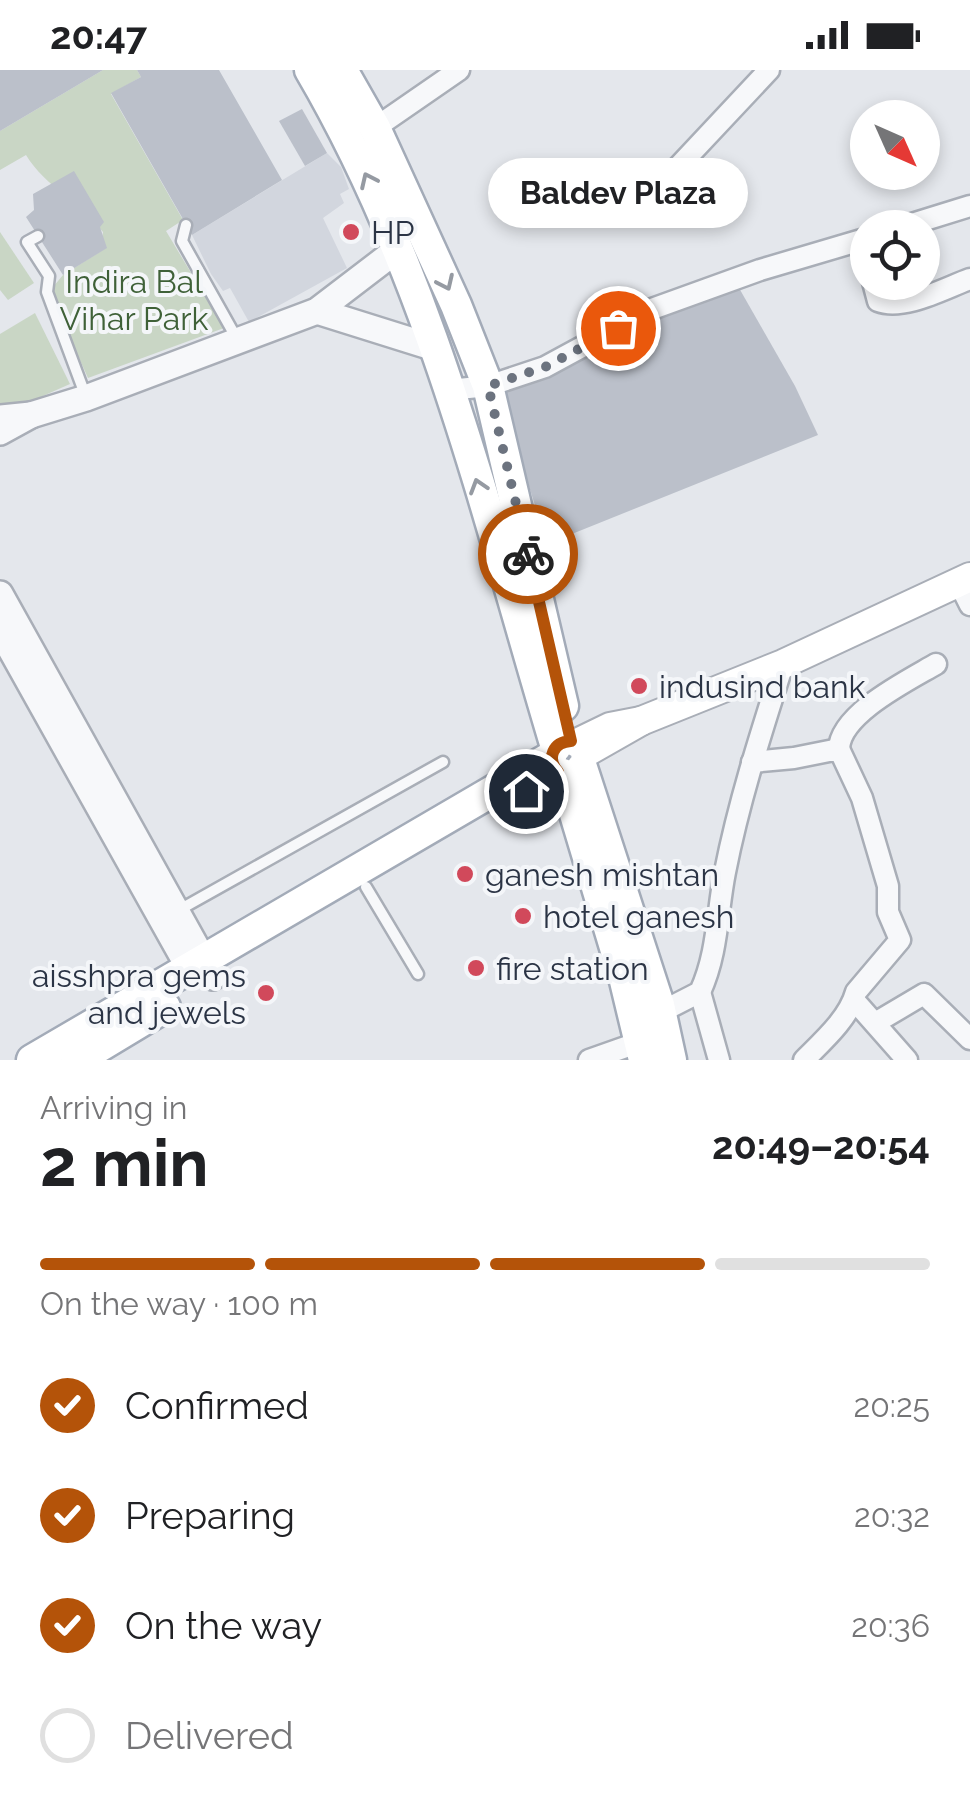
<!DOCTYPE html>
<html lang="en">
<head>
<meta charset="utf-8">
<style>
  :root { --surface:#fff; --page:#f6f6f6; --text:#202124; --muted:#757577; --line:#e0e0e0; --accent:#b45309 }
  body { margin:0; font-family:Raleway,sans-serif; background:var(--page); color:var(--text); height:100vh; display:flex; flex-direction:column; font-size:38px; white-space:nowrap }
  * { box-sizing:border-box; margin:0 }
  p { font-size:32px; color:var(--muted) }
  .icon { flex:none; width:55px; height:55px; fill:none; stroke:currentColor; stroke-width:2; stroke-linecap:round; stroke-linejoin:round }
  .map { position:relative; height:990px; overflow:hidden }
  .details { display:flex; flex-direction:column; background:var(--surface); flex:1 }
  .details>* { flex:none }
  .needle { width:65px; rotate:135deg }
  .fabs { position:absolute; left:850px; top:30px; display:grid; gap:20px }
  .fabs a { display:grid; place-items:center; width:90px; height:90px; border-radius:50%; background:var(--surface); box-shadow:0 5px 15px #0003; font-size:50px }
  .pin { position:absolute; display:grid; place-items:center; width:85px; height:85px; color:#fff; margin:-42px; border:5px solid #fff; border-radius:50%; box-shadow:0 2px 10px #0007 }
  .courier { position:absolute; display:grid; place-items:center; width:100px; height:100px; margin:-50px; border:8px solid #b45309; border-radius:50%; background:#fff; color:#222; box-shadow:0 2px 12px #0007 }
  .bubble { position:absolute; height:70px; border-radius:35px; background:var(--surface); box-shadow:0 5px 15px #0003; font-size:32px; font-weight:700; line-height:70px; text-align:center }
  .headline em { font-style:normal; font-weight:700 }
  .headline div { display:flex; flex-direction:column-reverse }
  .headline { display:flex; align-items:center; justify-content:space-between; height:170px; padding:0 40px }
  h1 { font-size:65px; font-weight:700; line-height:75px }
  .bar { display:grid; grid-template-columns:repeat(4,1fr); gap:15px 10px; align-content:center; height:120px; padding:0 40px }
  .bar i { height:12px; border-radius:8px; background:var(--line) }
  .bar .on { background:var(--accent) }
  .bar p { grid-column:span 4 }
  ol { padding:0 40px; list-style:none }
  li { display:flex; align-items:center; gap:30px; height:110px }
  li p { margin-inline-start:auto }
  li .icon { padding:10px; border-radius:50%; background:var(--accent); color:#fff; stroke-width:4 }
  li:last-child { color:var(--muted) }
  li i { width:55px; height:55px; border:5px solid var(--line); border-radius:50% }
  .status { display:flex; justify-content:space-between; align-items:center; height:70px; padding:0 50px; background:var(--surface); direction:ltr }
  .status svg { height:28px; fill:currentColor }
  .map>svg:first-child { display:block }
  .built { fill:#d2d6de }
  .green { fill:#c9d6c5 }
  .building { fill:#bbc0ca }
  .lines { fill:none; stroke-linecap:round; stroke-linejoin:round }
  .service-casing { stroke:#a9aeb7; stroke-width:15 }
  .minor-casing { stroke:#a9aeb7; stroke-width:25 }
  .tertiary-casing { stroke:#a9aeb7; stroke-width:30 }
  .secondary-casing { stroke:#a9aeb7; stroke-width:32 }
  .primary-casing { stroke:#a3abb8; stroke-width:35 }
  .service { stroke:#f7f8fa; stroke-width:10 }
  .minor { stroke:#f7f8fa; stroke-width:20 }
  .tertiary { stroke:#f7f8fa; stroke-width:25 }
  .secondary { stroke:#fff; stroke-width:28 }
  .primary { stroke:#fff; stroke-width:30 }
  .oneway { stroke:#959aa2 }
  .done { stroke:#6c737f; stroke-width:10; stroke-dasharray:0 18 }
  .route { stroke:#b45309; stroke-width:12 }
  .poi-dot { fill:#d1495b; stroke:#f4f6f9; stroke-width:4 }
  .labels { text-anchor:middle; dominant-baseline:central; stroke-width:8; stroke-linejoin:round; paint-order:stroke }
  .poi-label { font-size:32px; fill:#2b3445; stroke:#f4f6f9; text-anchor:start }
  .park-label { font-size:32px; fill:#3f6138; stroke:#f4f6f9 }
</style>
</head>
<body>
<div class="status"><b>20:47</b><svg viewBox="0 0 49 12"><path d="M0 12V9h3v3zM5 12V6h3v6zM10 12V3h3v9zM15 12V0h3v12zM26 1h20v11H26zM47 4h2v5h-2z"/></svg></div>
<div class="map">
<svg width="970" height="990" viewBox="0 0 970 990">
  <rect width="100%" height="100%" fill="#e4e7ec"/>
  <polygon class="built" points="327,83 341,97 349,119 340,124 344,133 323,148 347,198 249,252 230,218 223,221 211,204 192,165"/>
  <g class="green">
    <path d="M103,0H137L141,7L111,24L183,150L166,161L224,258L88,308L53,230V217L63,205L106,178L102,170L103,162C80,133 45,116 26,85L0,100V61Z"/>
    <polygon points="0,162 34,213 8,230 0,220"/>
    <polygon points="35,243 70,314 0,345 0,264"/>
  </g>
  <g class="building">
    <polygon points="0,0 103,0 0,61"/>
    <polygon points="137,0 219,0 282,110 192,165 111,23 141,7"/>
    <polygon points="302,39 327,83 305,96 279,51"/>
    <polygon points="74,101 104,152 100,157 107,178 63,205 26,147 34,140 33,124"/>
    <polygon points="739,218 795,316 818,365 547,474 500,323 639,256"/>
  </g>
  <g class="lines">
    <g class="service-casing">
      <g id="service">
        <polyline points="186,155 182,171 237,269"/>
        <polyline points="38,166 27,172 49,206 47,222 86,327"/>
        <polyline points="366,817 418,904"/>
        <polyline points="179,840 443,692"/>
      </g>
    </g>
    <g class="minor-casing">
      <g id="minor">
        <polyline points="375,58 459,0"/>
        <polyline points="678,97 769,0"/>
        <polyline points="899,158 970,136"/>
        <path d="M873,212L878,231C904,241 945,218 970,209"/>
        <polyline points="449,320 488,316 545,297 652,239 760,200 868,168"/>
        <polyline points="959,513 970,535"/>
        <path d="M839,679C840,644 907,611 936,594"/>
        <path d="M752,692L794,688L839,679L862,728L888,816V842L900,870L856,922C849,948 823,971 804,990"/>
        <polyline points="700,922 719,990"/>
        <polyline points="854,930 907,990"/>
        <path d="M661,942L700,922C718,883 717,842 725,802C739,731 761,663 783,594"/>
        <polyline points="875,953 924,924 970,969"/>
        <polyline points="589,990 640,972"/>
      </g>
    </g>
    <g class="tertiary-casing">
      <g id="tertiary">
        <polyline points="317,241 435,278"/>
        <polyline points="31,345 86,328 317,241 398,179"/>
        <polyline points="0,348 31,345 0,362"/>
        <polyline points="0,524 213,907"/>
        <polyline points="0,560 189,898"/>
      </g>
    </g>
    <g class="secondary-casing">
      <g id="secondary">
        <polyline points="641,651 783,594 970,507"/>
        <polyline points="577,673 610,657 641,651 585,683"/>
      </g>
    </g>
    <g class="primary-casing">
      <g id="primary">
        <path d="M310,0C432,208 487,447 556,677"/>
        <polyline points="342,0 375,58 456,235 488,316 563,636"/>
        <polyline points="582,698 659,935 671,990"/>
        <polyline points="563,704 625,911 644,990"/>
        <polyline points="32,990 551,687"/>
        <polyline points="77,990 165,937"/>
      </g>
    </g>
    <use href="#service" class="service"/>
    <use href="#minor" class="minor"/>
    <use href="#tertiary" class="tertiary"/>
    <use href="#secondary" class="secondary"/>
    <use href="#primary" class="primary"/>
  </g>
  <defs><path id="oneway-chevron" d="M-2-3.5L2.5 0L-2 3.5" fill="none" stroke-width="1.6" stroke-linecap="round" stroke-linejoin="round" transform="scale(2.5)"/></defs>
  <g class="oneway">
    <use href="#oneway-chevron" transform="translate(368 110) rotate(-115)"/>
    <use href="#oneway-chevron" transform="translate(446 213) rotate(65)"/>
    <use href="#oneway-chevron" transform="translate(478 416) rotate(-107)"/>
  </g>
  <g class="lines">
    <polyline class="done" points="528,484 488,316 545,297 618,258"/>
    <path class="route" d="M526,721L558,702C546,688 553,672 571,671L528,484"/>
  </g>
  <g class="poi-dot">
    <circle cx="351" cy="162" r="10"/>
    <circle cx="639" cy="616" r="10"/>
    <circle cx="465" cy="804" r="10"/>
    <circle cx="523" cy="846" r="10"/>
    <circle cx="476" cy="898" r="10"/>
    <circle cx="266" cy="923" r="10"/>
  </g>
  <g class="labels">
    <g class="poi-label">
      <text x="371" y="162">HP</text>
      <text x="659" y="616">indusind bank</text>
      <text x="485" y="804">ganesh mishtan</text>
      <text x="543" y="846">hotel ganesh</text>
      <text x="496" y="898">fire station</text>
      <text x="246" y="905" text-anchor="end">aisshpra gems<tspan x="246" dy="37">and jewels</tspan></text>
    </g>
    <g class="park-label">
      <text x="134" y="211">Indira Bal<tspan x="134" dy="37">Vihar Park</tspan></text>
    </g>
  </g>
</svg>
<div class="fabs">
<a><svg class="needle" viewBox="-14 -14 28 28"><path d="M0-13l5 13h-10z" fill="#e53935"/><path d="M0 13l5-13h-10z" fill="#757577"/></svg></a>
<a><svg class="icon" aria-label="locate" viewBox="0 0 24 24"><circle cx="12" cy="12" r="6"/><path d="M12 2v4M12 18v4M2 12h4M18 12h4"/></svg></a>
</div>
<div class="pin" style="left:618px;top:258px;background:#ea580c"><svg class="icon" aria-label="bag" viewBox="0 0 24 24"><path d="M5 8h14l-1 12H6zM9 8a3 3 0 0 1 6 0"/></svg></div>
<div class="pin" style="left:526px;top:721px;background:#1f2937"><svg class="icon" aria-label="home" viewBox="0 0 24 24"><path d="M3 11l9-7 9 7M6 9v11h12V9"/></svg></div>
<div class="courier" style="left:528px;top:484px"><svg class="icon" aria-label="bike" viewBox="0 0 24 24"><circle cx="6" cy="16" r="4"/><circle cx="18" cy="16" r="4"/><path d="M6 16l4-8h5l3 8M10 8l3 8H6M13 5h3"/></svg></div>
<div class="bubble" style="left:488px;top:88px;width:260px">Baldev Plaza</div>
</div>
<section class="details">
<div class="headline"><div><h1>2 min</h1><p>Arriving in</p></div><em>20:49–20:54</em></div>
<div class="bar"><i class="on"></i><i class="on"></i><i class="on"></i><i></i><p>On the way · 100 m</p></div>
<ol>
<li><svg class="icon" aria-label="check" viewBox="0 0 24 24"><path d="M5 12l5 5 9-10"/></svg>Confirmed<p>20:25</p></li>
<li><svg class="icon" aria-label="check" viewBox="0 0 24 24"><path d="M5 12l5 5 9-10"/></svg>Preparing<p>20:32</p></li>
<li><svg class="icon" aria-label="check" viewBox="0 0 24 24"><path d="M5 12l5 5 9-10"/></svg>On the way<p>20:36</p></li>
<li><i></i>Delivered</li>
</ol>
</section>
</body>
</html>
